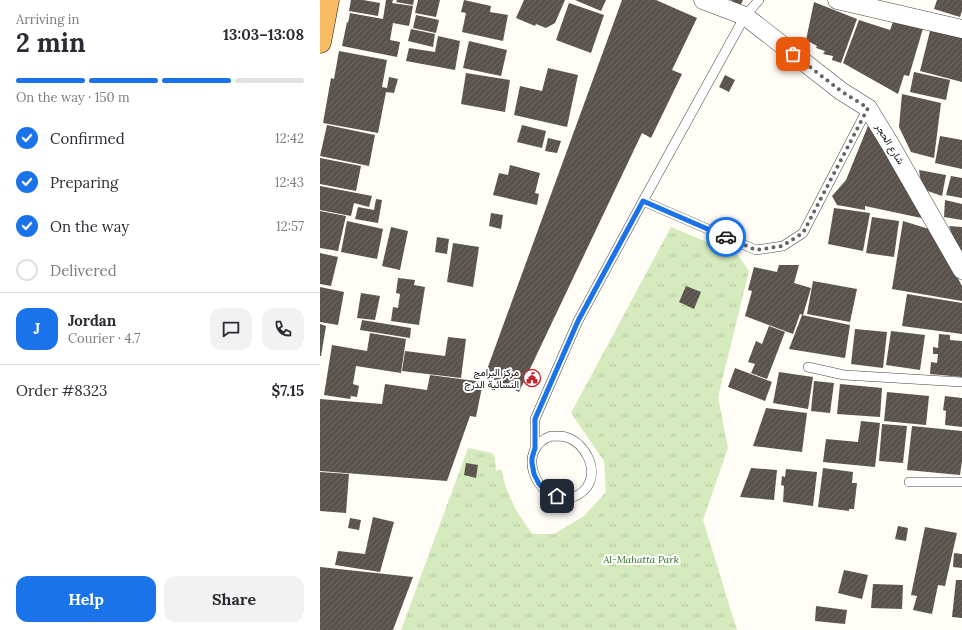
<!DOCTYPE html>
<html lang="en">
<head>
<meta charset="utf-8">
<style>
  :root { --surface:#fff; --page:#f2f2f3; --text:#2b2b33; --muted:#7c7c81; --line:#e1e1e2; --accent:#1a73e8 }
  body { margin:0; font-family:Lora,Vazirmatn,serif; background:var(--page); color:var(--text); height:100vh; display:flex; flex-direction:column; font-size:15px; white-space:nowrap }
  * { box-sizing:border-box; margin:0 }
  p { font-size:13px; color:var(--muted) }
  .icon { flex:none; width:22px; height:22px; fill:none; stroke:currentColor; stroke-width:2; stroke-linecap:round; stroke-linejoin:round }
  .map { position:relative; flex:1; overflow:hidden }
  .side { display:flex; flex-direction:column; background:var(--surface); width:320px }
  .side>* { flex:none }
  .pin { position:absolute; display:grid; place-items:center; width:34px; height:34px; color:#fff; margin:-17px; border-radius:8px; box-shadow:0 2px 6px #0006 }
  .courier { position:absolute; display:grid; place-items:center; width:40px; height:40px; margin:-20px; border:3px solid #1a73e8; border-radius:50%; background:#fff; color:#222; box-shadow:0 1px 5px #0007 }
  .headline em { font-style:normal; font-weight:700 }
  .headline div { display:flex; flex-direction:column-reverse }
  .headline { display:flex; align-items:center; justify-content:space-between; height:68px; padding:0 16px }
  h1 { font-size:26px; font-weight:700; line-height:30px }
  .bar { display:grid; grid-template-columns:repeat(4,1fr); gap:6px 4px; align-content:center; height:48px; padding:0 16px }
  .bar i { height:5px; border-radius:3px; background:var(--line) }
  .bar .selected { background:var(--accent) }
  .bar p { grid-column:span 4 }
  .line { display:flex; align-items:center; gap:10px; padding:0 16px; border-top:1px solid var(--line) }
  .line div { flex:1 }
  .round { display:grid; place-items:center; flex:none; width:42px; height:42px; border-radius:12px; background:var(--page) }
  ol { padding:0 16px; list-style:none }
  li { display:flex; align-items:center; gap:12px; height:44px }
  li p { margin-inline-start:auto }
  li .icon { padding:4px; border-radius:50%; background:var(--accent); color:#fff; stroke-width:4 }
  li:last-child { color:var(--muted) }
  li i { width:22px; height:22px; border:2px solid var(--line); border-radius:50% }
  .action { display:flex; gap:8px; margin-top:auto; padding:8px 16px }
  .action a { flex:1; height:46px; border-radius:12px; background:var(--accent); color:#fff; font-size:16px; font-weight:700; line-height:46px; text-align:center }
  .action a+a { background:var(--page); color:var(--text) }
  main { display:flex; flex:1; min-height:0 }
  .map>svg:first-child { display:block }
  .grass { fill:url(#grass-tufts) }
  .building { fill:url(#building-hatch) }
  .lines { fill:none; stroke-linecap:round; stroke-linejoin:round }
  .service-casing { stroke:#444; stroke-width:10 }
  .minor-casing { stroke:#444; stroke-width:19 }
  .trunk-casing { stroke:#222; stroke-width:23 }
  .service { stroke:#fff; stroke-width:9 }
  .minor { stroke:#fff; stroke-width:18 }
  .trunk { stroke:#f7bc64; stroke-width:22 }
  .done { stroke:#646461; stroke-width:4; stroke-dasharray:0 7.2 }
  .route { stroke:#1a73e8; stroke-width:5 }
  .labels { text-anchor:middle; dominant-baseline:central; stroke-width:4; stroke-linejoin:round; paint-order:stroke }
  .street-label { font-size:10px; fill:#111; stroke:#fff }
  .poi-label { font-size:10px; fill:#111; stroke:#fff; text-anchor:end }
  .park-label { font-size:10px; font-style:italic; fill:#2f6b1f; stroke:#fff }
</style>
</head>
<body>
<main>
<section class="side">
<div class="headline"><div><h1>2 min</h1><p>Arriving in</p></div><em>13:03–13:08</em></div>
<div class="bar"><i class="selected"></i><i class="selected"></i><i class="selected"></i><i></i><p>On the way · 150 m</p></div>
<ol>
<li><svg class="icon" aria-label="check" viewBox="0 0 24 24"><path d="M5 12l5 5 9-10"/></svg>Confirmed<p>12:42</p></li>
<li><svg class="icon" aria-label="check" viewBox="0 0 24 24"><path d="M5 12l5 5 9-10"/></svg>Preparing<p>12:43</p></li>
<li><svg class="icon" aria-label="check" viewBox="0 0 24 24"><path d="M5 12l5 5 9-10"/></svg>On the way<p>12:57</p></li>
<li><i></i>Delivered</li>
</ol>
<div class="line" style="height:72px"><b class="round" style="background:var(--accent);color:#fff">J</b><div><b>Jordan</b><p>Courier · 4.7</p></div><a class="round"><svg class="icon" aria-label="chat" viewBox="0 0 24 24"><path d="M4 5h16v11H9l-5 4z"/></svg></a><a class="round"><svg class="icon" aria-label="phone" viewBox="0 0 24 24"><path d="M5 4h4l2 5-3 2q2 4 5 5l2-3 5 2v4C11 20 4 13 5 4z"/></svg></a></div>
<div class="line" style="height:52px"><div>Order #8323</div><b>$7.15</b></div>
<div class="action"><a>Help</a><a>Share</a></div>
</section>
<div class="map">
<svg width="642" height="630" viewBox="0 0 642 630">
  <defs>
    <pattern id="grass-tufts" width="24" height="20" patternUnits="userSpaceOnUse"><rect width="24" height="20" fill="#d5ebbd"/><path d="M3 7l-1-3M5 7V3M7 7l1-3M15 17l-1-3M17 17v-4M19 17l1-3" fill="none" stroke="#b6c8a1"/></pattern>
    <pattern id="building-hatch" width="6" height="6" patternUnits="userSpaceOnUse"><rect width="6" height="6" fill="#5a524d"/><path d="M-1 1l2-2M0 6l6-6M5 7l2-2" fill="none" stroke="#6d6662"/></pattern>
  </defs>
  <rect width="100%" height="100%" fill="#fffdf5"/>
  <polygon class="grass" points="351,227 418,255 429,271 398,397 408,448 383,520 417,630 81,630 148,448 172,453 175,458 176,471 181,469 186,488 196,510 212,534 234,534 264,516 286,492 284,461 251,413"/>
  <g class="building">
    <polygon points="31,0 43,0 60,3 58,16 29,11"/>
    <polygon points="66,0 73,0 72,3 93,6 89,26 73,23 70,40 80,42 77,57 22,46 27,22 28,23 30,13 63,19"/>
    <polygon points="77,0 94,0 93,5 76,2"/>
    <polygon points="98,0 120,0 116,17 95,13"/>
    <polygon points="144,0 171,6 170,12 188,15 183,41 142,32 146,13 141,12"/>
    <polygon points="204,0 245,0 235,23 226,28 216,24 215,26 196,18"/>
    <polygon points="255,0 286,0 281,11"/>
    <polygon points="302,0 336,0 377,18 352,70 362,74 331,138 322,133 199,392 165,375"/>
    <polygon points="412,0 423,0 420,6 411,3"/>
    <polygon points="617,0 642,0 642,11 640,17 614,9"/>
    <polygon points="494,2 537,19 521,63 512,60 513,56 503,54 505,51 496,48 497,46 486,40"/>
    <polygon points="249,3 284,15 271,53 236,40"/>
    <polygon points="96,15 119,20 116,33 93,28"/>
    <polygon points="575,17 604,25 589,76 584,75 578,94 523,63 539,20 570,30"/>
    <polygon points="611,27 642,34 642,82 600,71"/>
    <polygon points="91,29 115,34 113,47 88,41"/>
    <polygon points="118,36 140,41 135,70 86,61 89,48 115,52"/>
    <polygon points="149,41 187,50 181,76 143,68"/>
    <polygon points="19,51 67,60 62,87 67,88 69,77 78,79 74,93 66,92 58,133 3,123 11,78 14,79"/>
    <polygon points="228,68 258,75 247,127 194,115 200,86 222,91"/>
    <polygon points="594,72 630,80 626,100 590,92"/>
    <polygon points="146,73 190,80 185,112 141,104"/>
    <polygon points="405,75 415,80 409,92 399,87"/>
    <polygon points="582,94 621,103 614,158 591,152 579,127"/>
    <polygon points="550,121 606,219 545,206 545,210 517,205 512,196 526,180"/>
    <polygon points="7,125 55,135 49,166 0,156"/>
    <polygon points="202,125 226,131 222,148 197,142"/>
    <polygon points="620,136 642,140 642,169 615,163"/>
    <polygon points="228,138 241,141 237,153 225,151"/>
    <polygon points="0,158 41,166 36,191 0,184"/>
    <polygon points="190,165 220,173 215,193 219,194 217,205 173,195 179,173 188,175"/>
    <polygon points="599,170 626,175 622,196 602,189"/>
    <polygon points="631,176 642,178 642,198 626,195"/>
    <polygon points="0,186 52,196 49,207 34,203 31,216 0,210"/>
    <polygon points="56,199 62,200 58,223 35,219 38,207 54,210"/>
    <polygon points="625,200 642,204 642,220 624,217"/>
    <polygon points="514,208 550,213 543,251 508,244"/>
    <polygon points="0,211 26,216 18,251 0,248"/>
    <polygon points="171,213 183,215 181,229 169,226"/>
    <polygon points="552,217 579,221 574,257 546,253"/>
    <polygon points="27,221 63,229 57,259 21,252"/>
    <polygon points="583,221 612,230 642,286 642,301 572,289"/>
    <polygon points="629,226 642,227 642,252 638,251"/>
    <polygon points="71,227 88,231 80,270 62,266"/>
    <polygon points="117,237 129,239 127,254 115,252"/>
    <polygon points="133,243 159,247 153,287 127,282"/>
    <polygon points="0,253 18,257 11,286 0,284"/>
    <polygon points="459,265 479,265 474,283 491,288 483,315 480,314 473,334 425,316 432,291 428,290 434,267 457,272"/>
    <polygon points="78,278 95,280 94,285 105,287 99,325 71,321 73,307 78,308 80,294 76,293"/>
    <polygon points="493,281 537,289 530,322 487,314"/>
    <polygon points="366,286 381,292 374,309 359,302"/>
    <polygon points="0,287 24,292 18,325 0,322"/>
    <polygon points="41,293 60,296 55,320 37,318"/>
    <polygon points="587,294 642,303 642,334 582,326"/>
    <polygon points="482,315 530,325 525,358 469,349"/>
    <polygon points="42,320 91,328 90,338 40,330"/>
    <polygon points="0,324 6,326 1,356 0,356"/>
    <polygon points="449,326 465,332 447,379 431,373 435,364 428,362 436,341 442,344"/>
    <polygon points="535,329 567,332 563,368 531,364"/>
    <polygon points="571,331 605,335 600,370 566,365"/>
    <polygon points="50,333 86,339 81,373 36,366 33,384 39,386 37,397 31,396 30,399 4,395 12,345 47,351"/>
    <polygon points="619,334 630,335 630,340 642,341 642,377 610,374 611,362 617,363 618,354 613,354 613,347 618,348"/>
    <polygon points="128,337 146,339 141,378 82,371 85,351 125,356"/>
    <polygon points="415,368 452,382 445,401 408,387"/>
    <polygon points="459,372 493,377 488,409 453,403"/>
    <polygon points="110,375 163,382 156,417 150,416 127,481 0,471 0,399 62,404 65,384 107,390"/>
    <polygon points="494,381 514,383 510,413 491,411"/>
    <polygon points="520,384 562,388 560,417 517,414"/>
    <polygon points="567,392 609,396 606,425 564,421"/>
    <polygon points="625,396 642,398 642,427 625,425 626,411 623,410"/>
    <polygon points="446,408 487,413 482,452 433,446"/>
    <polygon points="541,421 560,423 555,467 503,462 506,439 538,442"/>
    <polygon points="562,424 587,426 583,463 559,461"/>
    <polygon points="592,426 642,431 642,461 640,475 587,470"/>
    <polygon points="146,463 158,465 156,478 144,475"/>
    <polygon points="431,468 457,470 454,500 420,497"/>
    <polygon points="503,468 533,472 532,483 537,483 534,509 529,509 529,511 498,507"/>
    <polygon points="466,469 497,472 493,506 463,502 464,486 461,485 462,476 465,477"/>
    <polygon points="0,472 29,474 26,513 0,511"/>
    <polygon points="53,517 74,522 60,572 15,565 18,551 45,554"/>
    <polygon points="30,518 41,520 39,530 28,528"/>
    <polygon points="578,526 588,528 586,541 575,539"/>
    <polygon points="605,527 637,533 625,586 618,585 612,614 593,610 597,596 591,595"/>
    <polygon points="634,553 642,554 642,568 633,567"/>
    <polygon points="0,567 93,577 73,630 0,630"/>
    <polygon points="524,570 548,575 542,599 518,593"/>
    <polygon points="636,580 642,580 642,618 632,617"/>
    <polygon points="553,584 583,585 582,609 551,608"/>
    <polygon points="496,606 527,610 525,624 495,621"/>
  </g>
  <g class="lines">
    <g class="service-casing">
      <g id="service">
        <polyline points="323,201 436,250 463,246 483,233 548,108"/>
        <polyline points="488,367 524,375 642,382"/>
        <path d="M231,436C236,436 241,436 246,437C265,443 279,469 267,487C263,492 256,497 249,498C215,501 195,449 231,436Z"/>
        <polyline points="215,448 215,419 258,321 323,201 425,16 439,0"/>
        <polyline points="589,482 642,482"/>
      </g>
    </g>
    <g class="minor-casing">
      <g id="minor">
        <polyline points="383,0 425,16 521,91 548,108 570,144 642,270"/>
        <polyline points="517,0 642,29"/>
      </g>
    </g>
    <g class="trunk-casing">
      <polyline id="trunk" points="0,42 8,0"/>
    </g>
    <use href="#service" class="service"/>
    <use href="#minor" class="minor"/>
    <use href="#trunk" class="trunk"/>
  </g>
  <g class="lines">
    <polyline class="done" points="406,237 436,250 462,246 483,233 548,108 521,91 473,54"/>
    <polyline class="route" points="237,496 228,492 223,488 219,484 214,474 212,463 212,458 215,448 215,419 258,321 323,201 406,237"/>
  </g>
  <defs>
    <g id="civic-ring" transform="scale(0.9)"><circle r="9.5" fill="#fff" stroke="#c4262e" stroke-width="1.5"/><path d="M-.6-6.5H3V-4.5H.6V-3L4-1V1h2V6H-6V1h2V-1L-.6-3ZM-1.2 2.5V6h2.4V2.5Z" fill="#c4262e"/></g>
  </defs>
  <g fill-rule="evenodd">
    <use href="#civic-ring" x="212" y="378"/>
  </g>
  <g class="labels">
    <g class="street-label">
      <text transform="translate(570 144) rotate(59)">شارع الحجر</text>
    </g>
    <g class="poi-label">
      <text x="199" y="372">مركز البرامج<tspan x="199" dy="12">النسائية الدرج</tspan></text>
    </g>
    <g class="park-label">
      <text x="321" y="559">Al-Mahatta Park</text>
    </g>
  </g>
</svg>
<div class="pin" style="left:473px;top:54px;background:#ea580c"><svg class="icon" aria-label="bag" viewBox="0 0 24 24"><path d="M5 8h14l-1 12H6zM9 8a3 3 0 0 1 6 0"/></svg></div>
<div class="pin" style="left:237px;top:496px;background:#1f2937"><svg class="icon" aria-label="home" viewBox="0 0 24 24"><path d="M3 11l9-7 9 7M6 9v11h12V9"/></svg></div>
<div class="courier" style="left:406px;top:237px"><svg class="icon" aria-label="car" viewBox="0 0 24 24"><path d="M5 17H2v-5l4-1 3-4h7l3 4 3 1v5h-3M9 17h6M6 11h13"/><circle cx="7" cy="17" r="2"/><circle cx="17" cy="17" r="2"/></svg></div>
</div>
</main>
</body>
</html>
